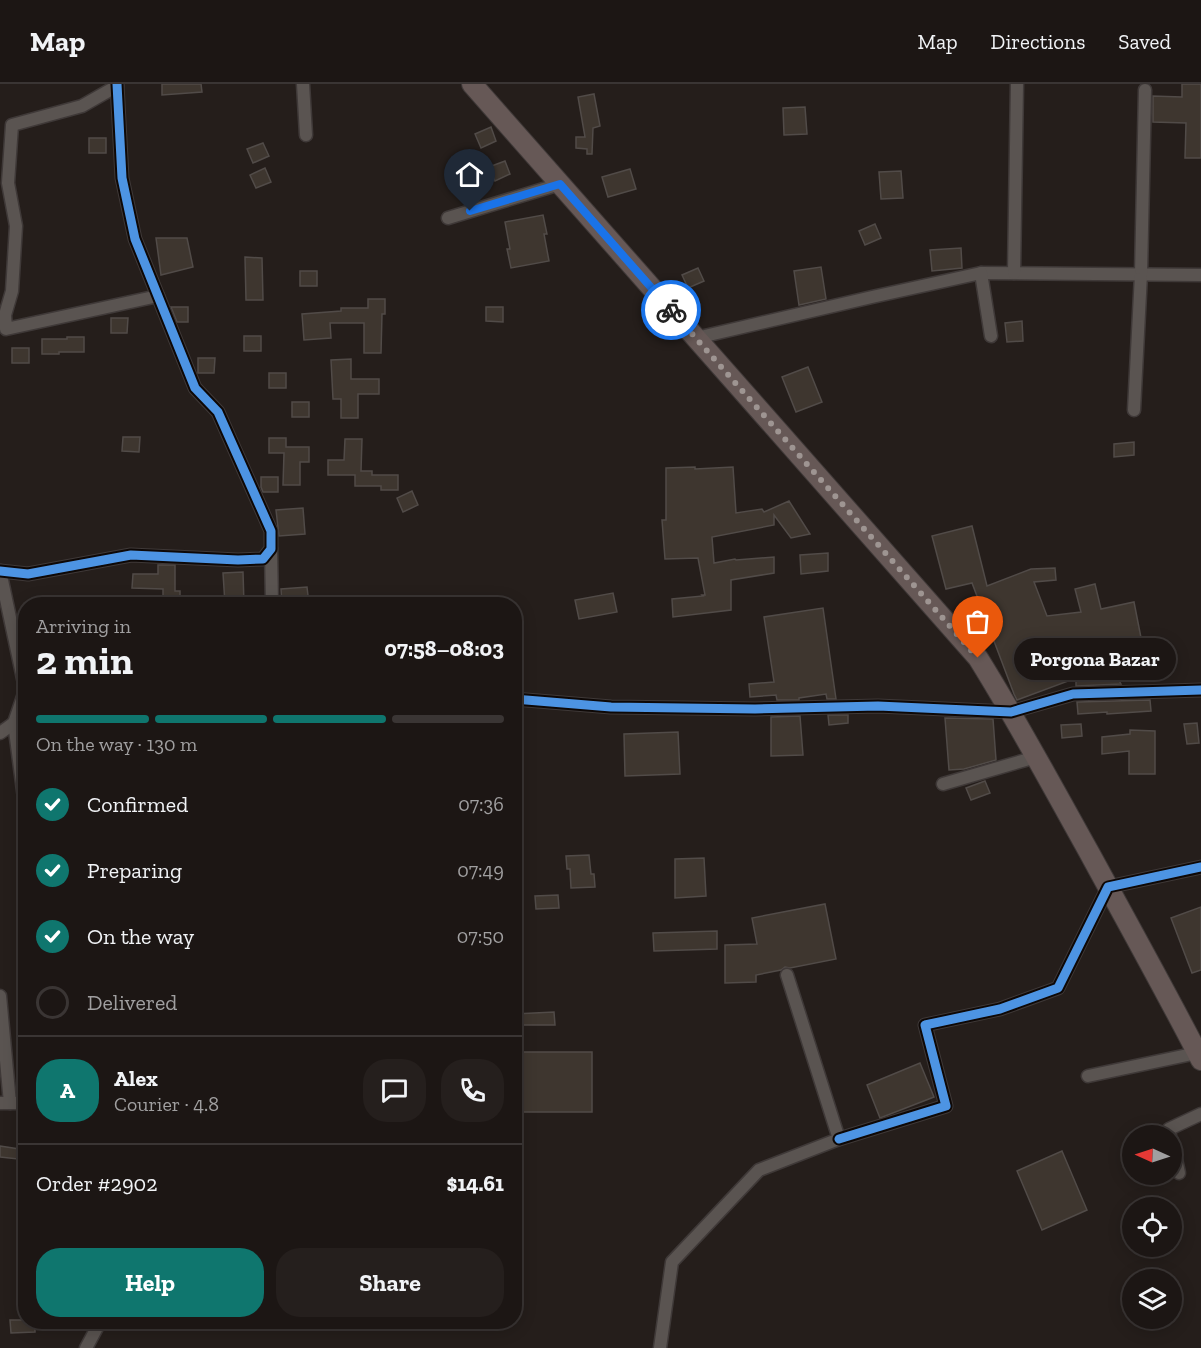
<!DOCTYPE html>
<html lang="en">
<head>
<meta charset="utf-8">
<style>
  :root { --surface:#1c1614; --page:#251f1d; --text:#f1f3f6; --muted:#a09fa0; --line:#3a3534; --accent:#0f766e }
  body { margin:0; font-family:"Zilla Slab",serif; background:var(--page); color:var(--text); height:100vh; display:flex; flex-direction:column; font-size:22px; white-space:nowrap }
  * { box-sizing:border-box; margin:0 }
  p { font-size:20px; color:var(--muted) }
  .icon { flex:none; width:33px; height:33px; fill:none; stroke:currentColor; stroke-width:2; stroke-linecap:round; stroke-linejoin:round }
  .map { position:relative; flex:1; overflow:hidden }
  .panel { position:absolute; left:18px; top:513px; width:504px; height:732px; display:flex; flex-direction:column; background:var(--surface); border-radius:24px; box-shadow:0 3px 15px #0003,0 0 0 2px var(--line) }
  .panel>* { flex:none }
  .needle { width:39px; rotate:273deg }
  .fabs { position:absolute; left:1122px; top:1041px; display:grid; gap:12px }
  .fabs a { display:grid; place-items:center; width:60px; height:60px; border-radius:50%; background:var(--surface); box-shadow:0 3px 15px #0003,0 0 0 2px var(--line); font-size:30px }
  .pin { position:absolute; display:grid; place-items:center; width:51px; height:51px; color:#fff; margin:-62px -26px; border-radius:50% 50% 50% 0; rotate:-45deg; box-shadow:0 0 6px #0007 }
  .pin .icon { rotate:45deg }
  .courier { position:absolute; display:grid; place-items:center; width:60px; height:60px; margin:-30px; border:4px solid #1a73e8; border-radius:50%; background:#fff; color:#222; box-shadow:0 2px 8px #0007 }
  .bubble { position:absolute; height:42px; border-radius:21px; background:var(--surface); box-shadow:0 3px 15px #0003,0 0 0 2px var(--line); font-size:20px; font-weight:700; line-height:42px; text-align:center }
  .head em { font-style:normal; font-weight:700 }
  .head div { display:flex; flex-direction:column-reverse }
  .head { display:flex; align-items:center; justify-content:space-between; height:102px; padding:0 18px }
  h1 { font-size:39px; font-weight:700; line-height:45px }
  .bar { display:grid; grid-template-columns:repeat(4,1fr); gap:9px 6px; align-content:center; height:72px; padding:0 18px }
  .bar i { height:8px; border-radius:4px; background:var(--line) }
  .bar .active { background:var(--accent) }
  .bar p { grid-column:span 4 }
  .line { display:flex; align-items:center; gap:15px; padding:0 18px; border-top:2px solid var(--line) }
  .line div { flex:1 }
  .round { display:grid; place-items:center; flex:none; width:63px; height:63px; border-radius:24px; background:var(--page) }
  ol { padding:0 18px; list-style:none }
  li { display:flex; align-items:center; gap:18px; height:66px }
  li p { margin-inline-start:auto }
  li .icon { padding:6px; border-radius:50%; background:var(--accent); color:#fff; stroke-width:4 }
  li:last-child { color:var(--muted) }
  li i { width:33px; height:33px; border:3px solid var(--line); border-radius:50% }
  .cta { display:flex; gap:12px; margin-top:auto; padding:12px 18px }
  .cta a { flex:1; height:69px; border-radius:24px; background:var(--accent); color:#fff; font-size:24px; font-weight:700; line-height:69px; text-align:center }
  .cta a+a { background:var(--page); color:var(--text) }
  header { display:flex; align-items:center; gap:36px; box-sizing:border-box; height:84px; padding:0 30px; background:var(--surface); border-bottom:2px solid var(--line) }
  header strong { font-size:28px }
  nav { display:flex; gap:33px; margin-inline-start:auto; font-size:21px }
  .map>svg:first-child { display:block }
  .building { fill:#3e362f; stroke:#514b48; stroke-width:1.5 }
  .lines { fill:none; stroke-linecap:round; stroke-linejoin:round }
  .minor-casing { stroke:#3f3938; stroke-width:15 }
  .trunk-casing { stroke:#3f3938; stroke-width:22 }
  .minor { stroke:#5a5451; stroke-width:12 }
  .trunk { stroke:#665856; stroke-width:20 }
  .cycleway-casing { stroke:#0e0806; stroke-width:13 }
  .cycleway { stroke:#4d94e3; stroke-width:9 }
  .done { stroke:#9e9592; stroke-width:6; stroke-dasharray:0 10.8 }
  .route { stroke:#1a73e8; stroke-width:8 }
</style>
</head>
<body>
<header>
<strong>Map</strong>
<nav><a>Map</a><a>Directions</a><a>Saved</a></nav>
</header>
<div class="map">
<svg width="1201" height="1264" viewBox="0 0 1201 1264">
  <rect width="100%" height="100%" fill="#251e1b"/>
  <g class="building">
    <polygon points="162,0 201,0 202,8 162,11"/>
    <polygon points="1182,0 1201,0 1201,74 1185,74 1186,39 1153,38 1153,12 1182,13"/>
    <polygon points="594,10 600,42 593,44 592,70 587,70 587,65 576,64 576,53 585,53 578,13"/>
    <polygon points="805,23 807,50 784,51 783,24"/>
    <polygon points="491,43 496,57 481,64 475,50"/>
    <rect x="89" y="54" width="17" height="15"/>
    <polygon points="263,59 269,72 253,79 247,65"/>
    <polygon points="505,77 510,90 495,97 489,83"/>
    <polygon points="265,84 271,98 256,104 250,91"/>
    <polygon points="630,85 636,105 608,113 602,93"/>
    <polygon points="901,87 903,114 881,115 879,88"/>
    <polygon points="543,131 547,150 544,150 549,177 511,184 507,165 510,165 505,138"/>
    <polygon points="875,140 881,154 865,161 859,147"/>
    <polygon points="156,154 187,154 193,183 161,191"/>
    <polygon points="961,164 962,184 932,187 930,166"/>
    <polygon points="245,173 262,174 263,216 246,216"/>
    <polygon points="821,183 826,215 799,221 794,187"/>
    <polygon points="698,184 704,197 688,204 682,191"/>
    <rect x="300" y="187" width="17" height="15"/>
    <polygon points="368,215 385,215 385,230 382,230 381,269 364,269 364,239 330,239 331,254 304,256 302,230 341,227 341,224 368,224"/>
    <polygon points="171,223 188,223 188,238 177,238"/>
    <polygon points="486,223 503,223 503,238 486,237"/>
    <polygon points="111,234 128,234 127,249 111,249"/>
    <polygon points="1022,237 1023,257 1007,258 1005,239"/>
    <rect x="244" y="252" width="17" height="15"/>
    <polygon points="67,253 84,253 84,268 59,268 59,270 42,270 42,255 67,255"/>
    <rect x="12" y="264" width="17" height="15"/>
    <polygon points="198,274 215,274 214,289 198,289"/>
    <polygon points="351,275 351,295 379,295 379,310 358,310 358,334 341,334 341,315 333,315 331,276"/>
    <polygon points="808,283 822,318 796,328 782,293"/>
    <rect x="269" y="289" width="17" height="15"/>
    <rect x="292" y="318" width="17" height="15"/>
    <polygon points="123,353 140,353 139,368 122,367"/>
    <polygon points="269,354 286,354 286,363 309,363 309,378 300,378 300,401 283,401 284,369 269,369"/>
    <polygon points="345,355 362,355 361,387 372,387 372,391 398,391 398,406 381,406 381,402 355,402 355,391 328,391 328,376 344,376"/>
    <polygon points="1134,358 1134,371 1114,373 1114,360"/>
    <polygon points="695,383 695,385 733,383 736,429 762,425 764,428 789,417 810,450 791,454 774,431 774,441 712,453 714,479 735,475 736,476 774,473 774,489 731,496 731,526 673,533 672,515 703,512 702,511 705,511 698,474 665,475 662,436 666,436 666,384"/>
    <polygon points="261,393 278,393 278,408 263,408 261,403"/>
    <polygon points="412,407 418,421 403,428 397,414"/>
    <polygon points="303,424 305,450 279,452 276,426"/>
    <polygon points="972,442 987,502 1031,485 1055,484 1056,496 1034,498 1047,532 1081,528 1075,505 1095,500 1101,525 1134,518 1144,569 1167,564 1171,582 1117,593 1121,600 1076,602 1076,594 1017,616 1014,610 972,499 946,505 932,452"/>
    <polygon points="828,469 828,487 801,490 800,471"/>
    <polygon points="158,481 175,481 175,507 180,507 180,520 163,520 163,505 132,504 133,490 158,490"/>
    <polygon points="243,488 244,520 225,520 223,489"/>
    <polygon points="307,503 309,520 282,520 281,505"/>
    <polygon points="613,509 617,528 579,535 575,516"/>
    <polygon points="823,524 836,615 827,615 826,610 799,614 799,616 777,616 776,611 750,613 749,600 774,598 764,533"/>
    <polygon points="1150,616 1151,627 1107,630 1107,628 1078,630 1077,618"/>
    <polygon points="828,631 848,631 848,639 829,641"/>
    <polygon points="800,632 803,671 771,672 771,633"/>
    <polygon points="945,634 993,635 996,676 964,685 949,686"/>
    <polygon points="1197,639 1199,659 1187,660 1184,640"/>
    <polygon points="1081,640 1082,652 1062,654 1061,641"/>
    <polygon points="1130,646 1155,647 1155,690 1129,690 1129,667 1102,670 1102,653 1130,650"/>
    <polygon points="678,648 680,690 625,692 624,650"/>
    <polygon points="985,697 990,709 971,716 966,704"/>
    <polygon points="589,771 591,790 594,790 595,803 571,804 570,785 567,785 566,772"/>
    <polygon points="704,774 706,812 675,814 675,775"/>
    <polygon points="558,811 559,824 536,825 535,812"/>
    <polygon points="825,820 836,875 790,884 785,883 781,886 756,891 756,898 725,899 725,861 757,860 752,834"/>
    <polygon points="1201,823 1201,886 1192,889 1171,834"/>
    <polygon points="717,847 717,865 654,867 653,849"/>
    <polygon points="554,928 555,941 514,941 514,930"/>
    <rect x="514" y="968" width="78" height="60"/>
    <polygon points="920,979 934,1013 880,1034 867,1001"/>
    <polygon points="0,1062 19,1065 18,1075 0,1073"/>
    <polygon points="1062,1067 1087,1126 1042,1146 1017,1087"/>
    <polygon points="10,1236 26,1236 26,1238 35,1238 35,1248 11,1249"/>
  </g>
  <g class="lines">
    <g class="minor-casing">
      <g id="minor">
        <polyline points="303,0 306,51"/>
        <polyline points="117,2 82,22 12,41 8,99 16,142 12,207 5,231 6,245 158,212"/>
        <polyline points="448,134 560,100"/>
        <polyline points="981,189 1201,191"/>
        <polyline points="1014,189 1017,0"/>
        <polyline points="696,254 872,213 981,189 991,252"/>
        <polyline points="1134,326 1141,190 1145,6"/>
        <polyline points="271,465 272,520"/>
        <polyline points="0,487 28,490 131,471 238,476 263,475 271,465 271,447 218,328 195,304 135,155 122,94 117,0"/>
        <polyline points="0,487 25,604"/>
        <polyline points="26,604 14,639 26,729"/>
        <polyline points="514,615 611,623 755,625 878,622 1011,628 1073,610 1201,606"/>
        <polyline points="0,649 14,639"/>
        <polyline points="943,700 1036,673"/>
        <polyline points="0,912 10,1019"/>
        <polyline points="1088,992 1197,969"/>
        <polyline points="0,1019 26,1019"/>
        <polyline points="1170,1052 1169,1045 1201,1030"/>
        <polyline points="839,1055 946,1022 925,941 1000,925 1058,904 1108,803 1201,783"/>
        <polyline points="1172,1057 1179,1089"/>
        <polyline points="86,1264 100,1238"/>
        <polyline points="660,1264 672,1178 759,1086 839,1055 787,891"/>
      </g>
    </g>
    <g class="trunk-casing">
      <path id="trunk" d="M472,0L978,574C1018,638 1053,704 1090,770C1127,838 1165,906 1201,976"/>
    </g>
    <use href="#minor" class="minor"/>
    <use href="#trunk" class="trunk"/>
    <g class="cycleway-casing">
      <g id="cycleway">
        <polyline points="0,487 28,490 131,471 238,476 263,475 271,465 271,447 218,328 195,304 135,155 122,94 117,0"/>
        <polyline points="514,615 611,623 755,625 878,622 1011,628 1073,610 1201,606"/>
        <polyline points="839,1055 946,1022 925,941 1000,925 1058,904 1108,803 1201,783"/>
      </g>
    </g>
    <use href="#cycleway" class="cycleway"/>
  </g>
  <g class="lines">
    <polyline class="done" points="671,226 978,574"/>
    <polyline class="route" points="470,127 560,100 671,226"/>
  </g>
</svg>
<div class="fabs">
<a><svg class="needle" viewBox="-14 -14 28 28"><path d="M0-13l5 13h-10z" fill="#e53935"/><path d="M0 13l5-13h-10z" fill="#a09fa0"/></svg></a>
<a><svg class="icon" aria-label="locate" viewBox="0 0 24 24"><circle cx="12" cy="12" r="6"/><path d="M12 2v4M12 18v4M2 12h4M18 12h4"/></svg></a>
<a><svg class="icon" aria-label="layers" viewBox="0 0 24 24"><path d="M12 4l9 5-9 5-9-5zM3 14l9 5 9-5"/></svg></a>
</div>
<div class="pin" style="left:978px;top:574px;background:#ea580c"><svg class="icon" aria-label="bag" viewBox="0 0 24 24"><path d="M5 8h14l-1 12H6zM9 8a3 3 0 0 1 6 0"/></svg></div>
<div class="pin" style="left:470px;top:127px;background:#1f2937"><svg class="icon" aria-label="home" viewBox="0 0 24 24"><path d="M3 11l9-7 9 7M6 9v11h12V9"/></svg></div>
<div class="courier" style="left:671px;top:226px"><svg class="icon" aria-label="bike" viewBox="0 0 24 24"><circle cx="6" cy="16" r="4"/><circle cx="18" cy="16" r="4"/><path d="M6 16l4-8h5l3 8M10 8l3 8H6M13 5h3"/></svg></div>
<div class="bubble" style="left:1014px;top:554px;width:162px">Porgona Bazar</div>
<section class="panel">
<div class="head"><div><h1>2 min</h1><p>Arriving in</p></div><em>07:58–08:03</em></div>
<div class="bar"><i class="active"></i><i class="active"></i><i class="active"></i><i></i><p>On the way · 130 m</p></div>
<ol>
<li><svg class="icon" aria-label="check" viewBox="0 0 24 24"><path d="M5 12l5 5 9-10"/></svg>Confirmed<p>07:36</p></li>
<li><svg class="icon" aria-label="check" viewBox="0 0 24 24"><path d="M5 12l5 5 9-10"/></svg>Preparing<p>07:49</p></li>
<li><svg class="icon" aria-label="check" viewBox="0 0 24 24"><path d="M5 12l5 5 9-10"/></svg>On the way<p>07:50</p></li>
<li><i></i>Delivered</li>
</ol>
<div class="line" style="height:108px"><b class="round" style="background:var(--accent);color:#fff">A</b><div><b>Alex</b><p>Courier · 4.8</p></div><a class="round"><svg class="icon" aria-label="chat" viewBox="0 0 24 24"><path d="M4 5h16v11H9l-5 4z"/></svg></a><a class="round"><svg class="icon" aria-label="phone" viewBox="0 0 24 24"><path d="M5 4h4l2 5-3 2q2 4 5 5l2-3 5 2v4C11 20 4 13 5 4z"/></svg></a></div>
<div class="line" style="height:78px"><div>Order #2902</div><b>$14.61</b></div>
<div class="cta"><a>Help</a><a>Share</a></div>
</section>
</div>
</body>
</html>
